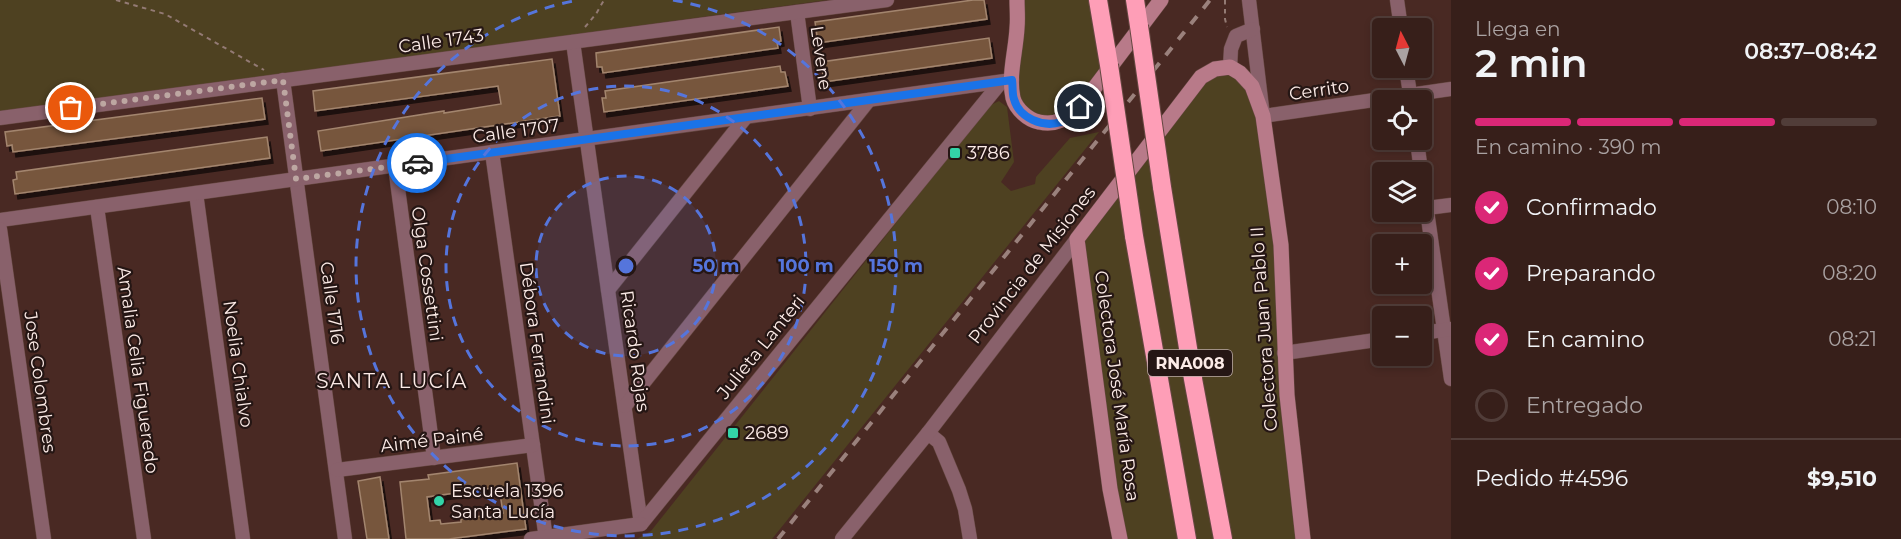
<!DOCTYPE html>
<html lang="es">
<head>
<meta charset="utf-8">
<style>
  :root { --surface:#371f1a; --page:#422c27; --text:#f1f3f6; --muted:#aaa2a2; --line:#513d39; --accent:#db2777 }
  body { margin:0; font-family:Montserrat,sans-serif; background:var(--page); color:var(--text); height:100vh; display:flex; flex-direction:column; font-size:22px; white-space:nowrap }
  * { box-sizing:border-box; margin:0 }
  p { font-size:20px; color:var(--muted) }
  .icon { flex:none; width:33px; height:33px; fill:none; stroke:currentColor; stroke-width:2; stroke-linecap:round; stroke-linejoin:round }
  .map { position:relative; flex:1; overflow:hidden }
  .panel { display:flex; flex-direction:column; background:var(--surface); width:450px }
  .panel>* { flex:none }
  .needle { width:39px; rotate:354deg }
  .fabs { position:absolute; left:1372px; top:18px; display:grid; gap:12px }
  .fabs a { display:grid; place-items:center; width:60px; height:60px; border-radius:6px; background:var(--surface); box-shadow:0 3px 9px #0003,0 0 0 2px var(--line); font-size:30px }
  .pin { position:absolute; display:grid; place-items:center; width:51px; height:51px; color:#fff; margin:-26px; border:3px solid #fff; border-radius:50%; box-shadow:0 2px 6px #0007 }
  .courier { position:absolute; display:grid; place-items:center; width:60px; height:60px; margin:-30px; border:4px solid #1a73e8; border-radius:50%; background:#fff; color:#222; box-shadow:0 2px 8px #0007 }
  .head em { font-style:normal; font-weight:600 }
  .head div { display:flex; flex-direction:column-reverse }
  .head { display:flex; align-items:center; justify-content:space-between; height:102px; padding:0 24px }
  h1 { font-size:39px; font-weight:600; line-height:45px }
  .bar { display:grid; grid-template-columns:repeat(4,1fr); gap:9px 6px; align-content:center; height:72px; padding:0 24px }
  .bar i { height:8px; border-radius:4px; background:var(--line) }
  .bar .on { background:var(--accent) }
  .bar p { grid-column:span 4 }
  .line { display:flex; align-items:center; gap:15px; padding:0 24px; border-top:2px solid var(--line) }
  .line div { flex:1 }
  ol { padding:0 24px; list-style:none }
  li { display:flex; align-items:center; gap:18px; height:66px }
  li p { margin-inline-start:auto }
  li .icon { padding:6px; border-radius:50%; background:var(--accent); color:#fff; stroke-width:4 }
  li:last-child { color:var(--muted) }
  li i { width:33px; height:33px; border:3px solid var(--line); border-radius:50% }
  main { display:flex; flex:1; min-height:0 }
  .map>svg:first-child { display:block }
  .green { fill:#4e4121 }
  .building { fill:#77573e; stroke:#a3856e; stroke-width:1.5; fill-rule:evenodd; filter:url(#shadow) }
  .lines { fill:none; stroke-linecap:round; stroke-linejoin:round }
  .minor-casing { stroke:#664842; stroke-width:15 }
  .secondary-casing { stroke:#664842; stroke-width:16 }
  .motorway-casing { stroke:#664842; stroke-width:20 }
  .path { stroke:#937a74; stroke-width:2; stroke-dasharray:4.5 4.5; stroke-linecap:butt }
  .minor { stroke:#89616b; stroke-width:14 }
  .secondary { stroke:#b87a89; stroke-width:15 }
  .motorway { stroke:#fe9eb7; stroke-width:18 }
  .rail { stroke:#9a817c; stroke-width:4; stroke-dasharray:10 10; stroke-linecap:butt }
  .motorway-bridge-casing { stroke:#664842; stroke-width:20; stroke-linecap:butt }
  .motorway-bridge { stroke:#fe9eb7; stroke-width:18 }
  .done { stroke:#bda7a2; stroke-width:6; stroke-dasharray:0 10.8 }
  .route { stroke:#1a73e8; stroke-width:8 }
  .ring { fill:none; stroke:#5575dc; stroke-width:3; stroke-dasharray:10 8 }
  .poi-dot { fill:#33d4a8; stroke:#251614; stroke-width:2 }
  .labels { text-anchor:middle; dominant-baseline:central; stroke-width:4.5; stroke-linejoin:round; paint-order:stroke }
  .shield { fill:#251614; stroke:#bcaba8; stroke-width:1.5 }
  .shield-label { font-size:16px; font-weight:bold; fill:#fcebe7 }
  .street-label { font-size:18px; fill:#fcebe7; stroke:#251614 }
  .poi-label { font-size:18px; fill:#fcebe7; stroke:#251614; text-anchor:start }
  .neighbourhood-label { font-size:20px; letter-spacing:1.5px; fill:#fcebe7; stroke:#251614 }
  .centre { fill:#5575dc; stroke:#251614; stroke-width:3 }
  .ring-label { font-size:18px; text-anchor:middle; font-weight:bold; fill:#5575dc; stroke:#251614; stroke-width:4.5; stroke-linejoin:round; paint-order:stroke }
</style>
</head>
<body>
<main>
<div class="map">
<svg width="1451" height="539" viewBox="0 0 1451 539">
  <defs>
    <filter id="shadow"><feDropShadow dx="3" dy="5" stdDeviation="0" flood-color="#0009"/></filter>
  </defs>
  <rect width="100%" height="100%" fill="#492923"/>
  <g class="green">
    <polygon points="0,0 827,0 0,113"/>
    <polygon points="1017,0 1098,0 1109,65 1063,121 1020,112 1012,80"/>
    <polygon points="1240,73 1263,116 1303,539 1120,539 1077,239 1201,77"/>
    <polygon points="999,101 1007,107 1014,162 1001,182 1011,191 1035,184 1036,177 1070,138 1099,132 772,539 637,539 651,531 989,106"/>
  </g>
  <g class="building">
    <polygon points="973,0 984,0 987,19 818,43 815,22"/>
    <polygon points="779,27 781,41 777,42 778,48 603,73 602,67 597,67 596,53"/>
    <polygon points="989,38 992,58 824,82 821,62"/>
    <polygon points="552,59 560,116 321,151 318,131 444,111 444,113 501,104 498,86 315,111 313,91"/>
    <polygon points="780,66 781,72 785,72 788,86 604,112 602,98 606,98 605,91"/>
    <polygon points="262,98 265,119 13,152 12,145 7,146 5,132"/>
    <polygon points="267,137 270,158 15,194 13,180 17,179 16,172"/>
    <path d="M517,463L526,529L449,539H406L400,482L429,479L428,475ZM499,487L503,513L461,519V522L441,524L440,520L430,521L427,497Z"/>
    <polygon points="380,477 389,539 367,539 358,481"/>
  </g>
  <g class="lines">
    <g class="minor-casing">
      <g id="minor">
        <polyline points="1249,0 1263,116 1451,89"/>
        <polyline points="1397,0 1401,28"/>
        <polyline points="797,12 810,109"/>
        <polyline points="573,42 641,524"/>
        <polyline points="1230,67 1231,49 1236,36 1253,29"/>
        <polyline points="1406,68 1411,100"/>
        <polyline points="283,80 345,539"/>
        <polyline points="0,118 887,0"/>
        <polyline points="1417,140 1421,172"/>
        <polyline points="492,152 546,539"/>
        <polyline points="395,166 434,458"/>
        <polyline points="1422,176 1451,379"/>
        <polyline points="196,193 243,539"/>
        <polyline points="97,207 144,539"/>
        <polyline points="1427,208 1451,205"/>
        <polyline points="0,220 1012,80"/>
        <polyline points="0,229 44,539"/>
        <polyline points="608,290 746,117"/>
        <polyline points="1422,333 1451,329"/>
        <polyline points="1284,353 1383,339"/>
        <polyline points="625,406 869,100"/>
        <polyline points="928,433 939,442 959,490 965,509 970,539"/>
        <polyline points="337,470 533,445"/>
        <polyline points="641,524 1001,82"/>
        <polyline points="531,539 641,524"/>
        <polyline points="842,539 928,433 1077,239"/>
      </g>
    </g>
    <g class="secondary-casing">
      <g id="secondary">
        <path d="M1017,0C1017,9 1018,19 1017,28C1016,50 1008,76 1013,98C1016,109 1028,120 1039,122C1057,126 1066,118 1080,107L1161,0"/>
        <polyline points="1120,539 1110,489 1077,239 1201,77 1215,69 1230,67 1240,73 1252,86 1263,116 1281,245 1287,395 1303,539"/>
      </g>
    </g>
    <g class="motorway-casing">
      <g id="motorway">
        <polyline points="1098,0 1109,65"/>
        <polyline points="1135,0 1139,26"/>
        <polyline points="1162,187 1193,379 1223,539"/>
        <polyline points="1134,236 1187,539"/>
      </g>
    </g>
    <g class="path">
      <polyline points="116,0 165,14 264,70"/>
      <polyline points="1225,0 1225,19 1227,27"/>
      <polyline points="585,27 596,14 604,0"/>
    </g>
    <use href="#minor" class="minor"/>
    <use href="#secondary" class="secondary"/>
    <use href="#motorway" class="motorway"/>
    <polyline class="rail" points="778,539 1210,0"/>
    <g class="motorway-bridge-casing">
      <g id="motorway-bridge">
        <polyline points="1139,26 1162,187"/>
        <polyline points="1109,65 1134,236"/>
      </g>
    </g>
    <use href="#motorway-bridge" class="motorway-bridge"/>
  </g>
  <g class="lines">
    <polyline class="done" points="71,108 283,80 296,179 417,163"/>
    <path class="route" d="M417,163L1012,80C1013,86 1012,94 1014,99C1019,118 1043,128 1061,122C1068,119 1074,112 1080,107"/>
  </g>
  <circle cx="626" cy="266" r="90" fill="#5575dc" fill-opacity=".12"/>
  <g class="ring">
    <circle cx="626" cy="266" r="90"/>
    <circle cx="626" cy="266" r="180"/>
    <path d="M673 0A270 270 0 1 1 579 0"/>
  </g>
  <g class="poi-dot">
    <rect x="949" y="147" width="12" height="12" rx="3"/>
    <rect x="727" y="427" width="12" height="12" rx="3"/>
    <circle cx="439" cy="501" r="6"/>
  </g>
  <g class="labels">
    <rect class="shield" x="1148" y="350" width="84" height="26" rx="4.5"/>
    <g class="shield-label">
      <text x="1190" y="363">RNA008</text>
    </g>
    <g class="street-label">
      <text transform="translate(441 41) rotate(-8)">Calle 1743</text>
      <text transform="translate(821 58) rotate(82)">Levene</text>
      <text transform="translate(1319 90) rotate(-8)">Cerrito</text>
      <text transform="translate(516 131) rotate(-8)">Calle 1707</text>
      <text transform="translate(1032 265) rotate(-52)">Provincia de Misiones</text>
      <text transform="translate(427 274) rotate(82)">Olga Cossettini</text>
      <text transform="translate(332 303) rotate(82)">Calle 1716</text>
      <text transform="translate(1264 329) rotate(-94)">Colectora Juan Pablo II</text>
      <text transform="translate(537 343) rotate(82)">Débora Ferrandini</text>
      <text transform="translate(761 347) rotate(-51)">Julieta Lanteri</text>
      <text transform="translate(635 351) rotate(82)">Ricardo Rojas</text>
      <text transform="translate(238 364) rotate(82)">Noelia Chialvo</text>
      <text transform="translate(138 370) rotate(82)">Amalia Celia Figueredo</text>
      <text transform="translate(40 382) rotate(82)">Jose Colombres</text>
      <text transform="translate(1117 386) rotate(82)">Colectora José María Rosa</text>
      <text transform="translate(432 440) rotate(-7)">Aimé Painé</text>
    </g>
    <g class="poi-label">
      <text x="967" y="153">3786</text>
      <text x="745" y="433">2689</text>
      <text x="451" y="491">Escuela 1396<tspan x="451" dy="21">Santa Lucía</tspan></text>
    </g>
    <g class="neighbourhood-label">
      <text x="392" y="381">SANTA LUCÍA</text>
    </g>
  </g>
  <circle cx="626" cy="266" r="9" class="centre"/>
  <g class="ring-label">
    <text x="716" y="272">50 m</text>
    <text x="806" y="272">100 m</text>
    <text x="896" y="272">150 m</text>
  </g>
</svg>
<div class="fabs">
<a><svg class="needle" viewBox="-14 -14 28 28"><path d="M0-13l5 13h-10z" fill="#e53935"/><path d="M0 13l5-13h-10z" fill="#aaa2a2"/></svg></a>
<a><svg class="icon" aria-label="locate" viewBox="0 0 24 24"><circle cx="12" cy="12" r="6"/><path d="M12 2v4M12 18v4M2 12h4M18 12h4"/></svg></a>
<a><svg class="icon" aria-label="layers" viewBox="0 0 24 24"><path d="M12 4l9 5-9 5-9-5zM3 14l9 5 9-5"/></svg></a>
<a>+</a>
<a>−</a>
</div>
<div class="pin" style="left:71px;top:108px;background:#ea580c"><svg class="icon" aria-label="bag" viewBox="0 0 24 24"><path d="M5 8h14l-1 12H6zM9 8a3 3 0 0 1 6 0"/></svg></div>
<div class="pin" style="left:1080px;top:107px;background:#1f2937"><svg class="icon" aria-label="home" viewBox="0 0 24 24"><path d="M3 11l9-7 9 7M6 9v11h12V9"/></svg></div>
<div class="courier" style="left:417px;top:163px"><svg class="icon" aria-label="car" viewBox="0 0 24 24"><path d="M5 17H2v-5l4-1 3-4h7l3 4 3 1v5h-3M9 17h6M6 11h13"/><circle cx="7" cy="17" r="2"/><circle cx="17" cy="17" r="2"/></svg></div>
</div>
<section class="panel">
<div class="head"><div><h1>2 min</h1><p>Llega en</p></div><em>08:37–08:42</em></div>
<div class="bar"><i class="on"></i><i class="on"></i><i class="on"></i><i></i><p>En camino · 390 m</p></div>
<ol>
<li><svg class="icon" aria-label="check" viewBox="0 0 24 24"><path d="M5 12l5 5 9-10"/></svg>Confirmado<p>08:10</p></li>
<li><svg class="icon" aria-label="check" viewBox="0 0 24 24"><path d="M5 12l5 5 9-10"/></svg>Preparando<p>08:20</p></li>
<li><svg class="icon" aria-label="check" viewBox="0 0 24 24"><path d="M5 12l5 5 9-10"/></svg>En camino<p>08:21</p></li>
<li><i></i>Entregado</li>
</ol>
<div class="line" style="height:78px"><div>Pedido #4596</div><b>$9,510</b></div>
</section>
</main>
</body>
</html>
